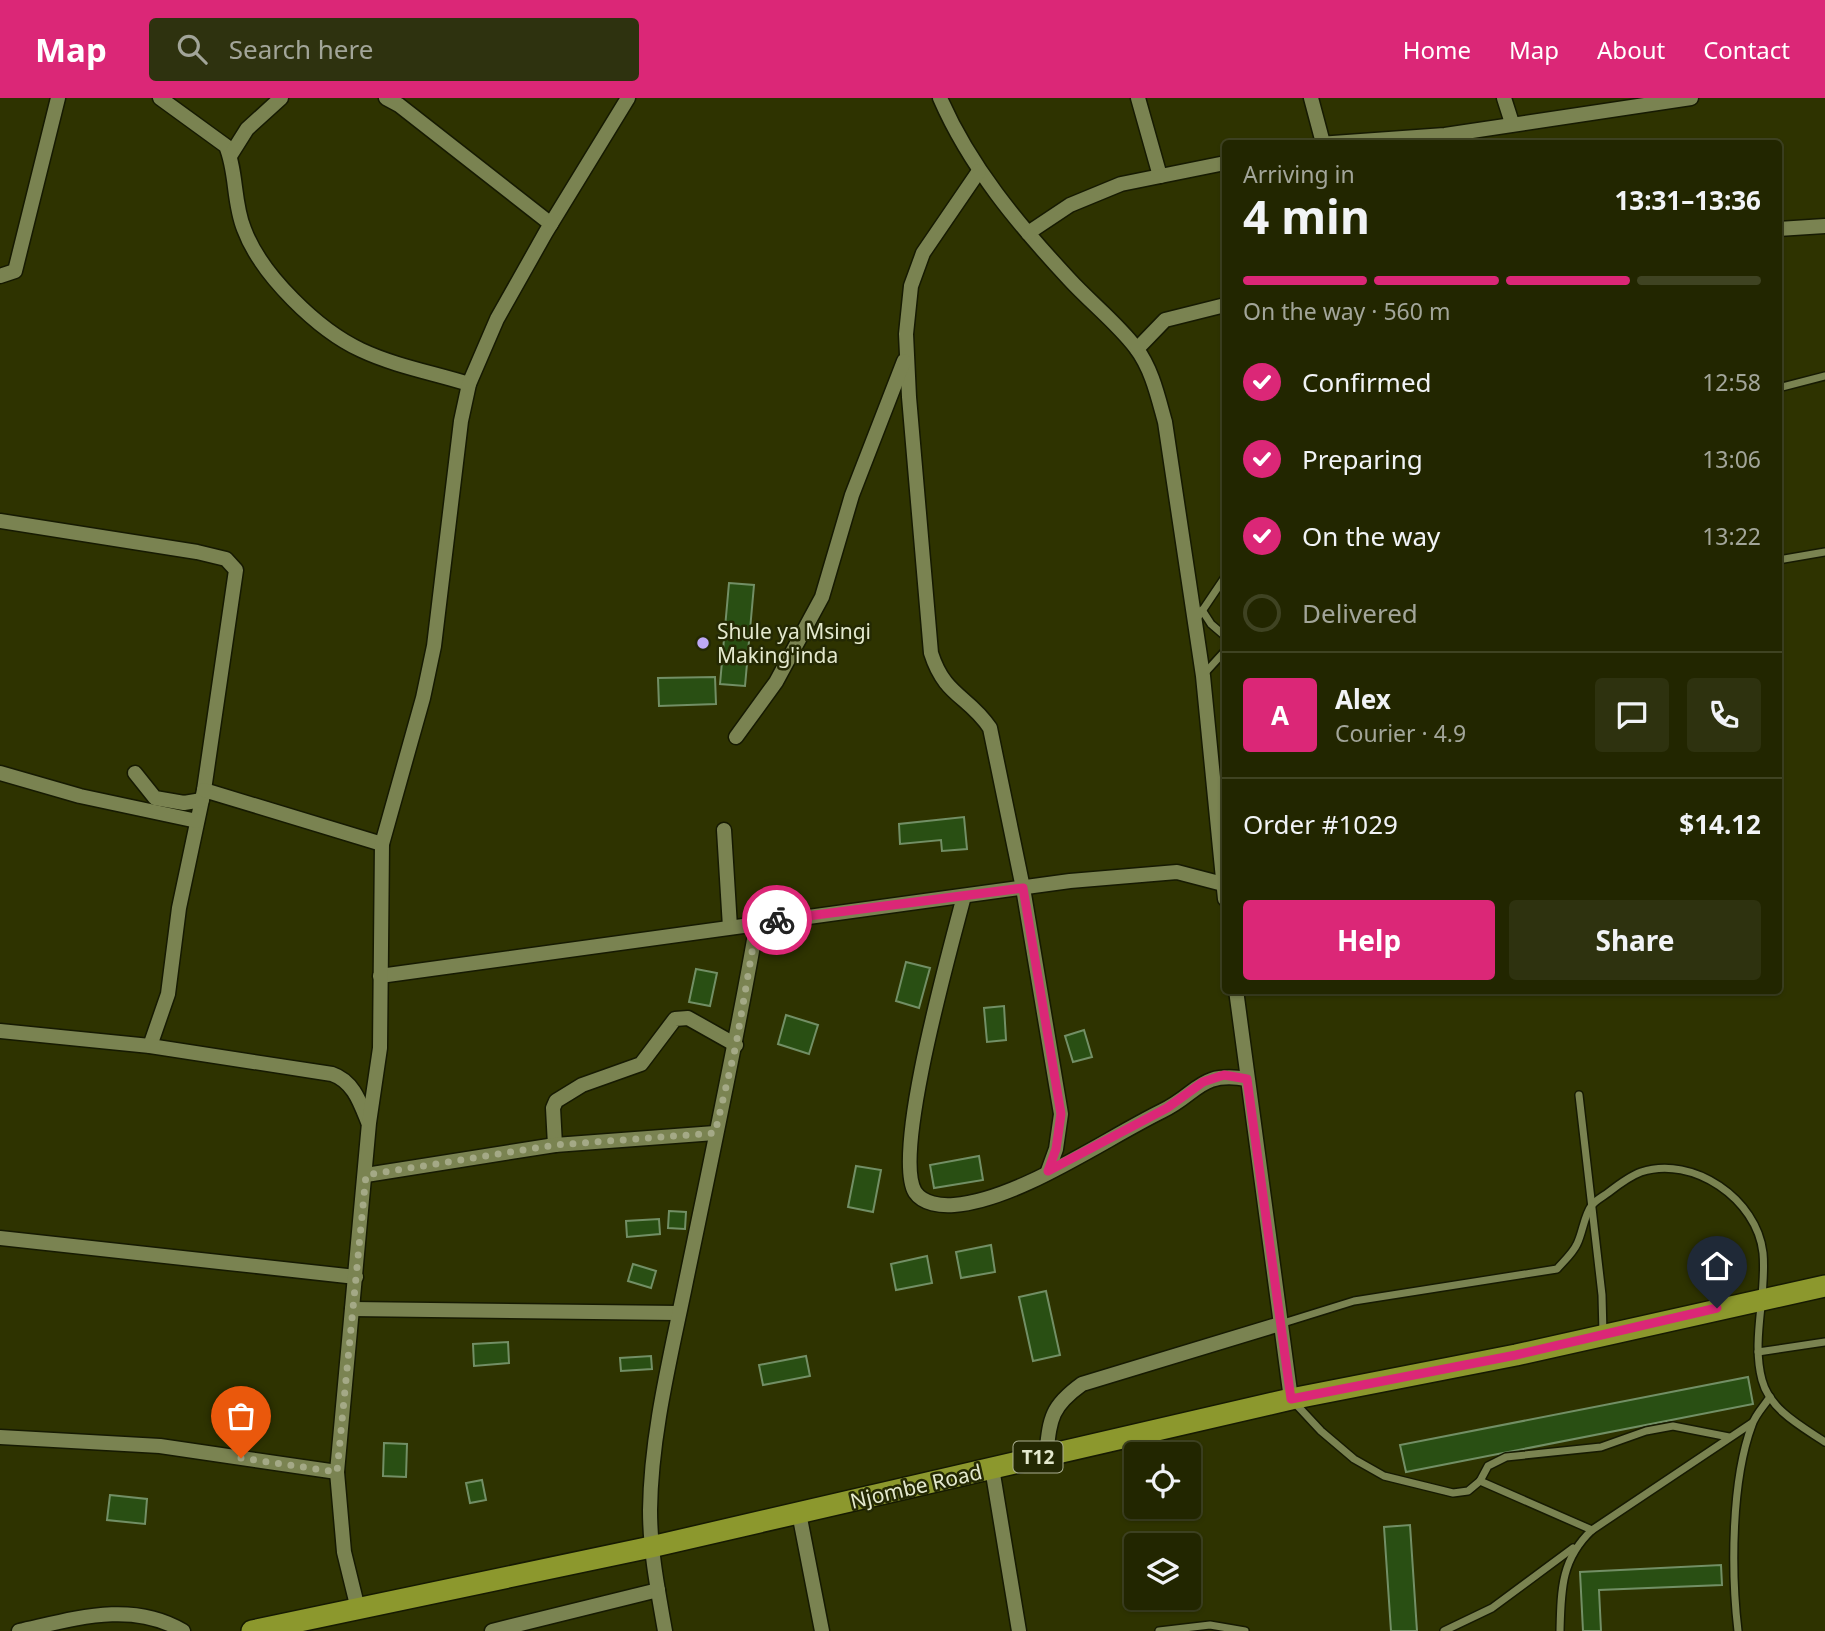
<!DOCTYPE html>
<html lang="en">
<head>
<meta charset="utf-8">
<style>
  :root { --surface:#222600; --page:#2e320f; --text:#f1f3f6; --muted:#a2a599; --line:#3f4322; --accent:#db2777 }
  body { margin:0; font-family:"Noto Sans",sans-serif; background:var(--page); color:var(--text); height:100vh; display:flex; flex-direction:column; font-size:26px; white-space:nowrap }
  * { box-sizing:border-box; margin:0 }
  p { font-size:23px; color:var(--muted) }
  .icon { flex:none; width:38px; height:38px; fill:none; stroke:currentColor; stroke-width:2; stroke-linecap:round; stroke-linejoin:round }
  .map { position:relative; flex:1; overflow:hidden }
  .panel { position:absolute; left:1222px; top:42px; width:560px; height:854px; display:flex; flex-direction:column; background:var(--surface); border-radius:7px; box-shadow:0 2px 5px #0004,0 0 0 2px var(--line) }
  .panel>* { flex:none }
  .tools { position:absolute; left:1124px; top:1344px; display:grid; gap:14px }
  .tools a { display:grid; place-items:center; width:77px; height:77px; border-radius:7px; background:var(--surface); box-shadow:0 2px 5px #0004,0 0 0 2px var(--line); font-size:35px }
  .pin { position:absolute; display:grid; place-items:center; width:60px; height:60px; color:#fff; margin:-72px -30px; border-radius:50% 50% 50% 0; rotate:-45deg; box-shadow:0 0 7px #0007 }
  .pin .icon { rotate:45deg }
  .courier { position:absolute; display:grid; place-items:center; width:70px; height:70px; margin:-35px; border:5px solid #db2777; border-radius:50%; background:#fff; color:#222; box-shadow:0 2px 9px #0007 }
  .headline em { font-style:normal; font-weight:700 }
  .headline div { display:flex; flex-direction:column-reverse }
  .headline { display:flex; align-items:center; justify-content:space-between; height:119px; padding:0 21px }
  h1 { font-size:46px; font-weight:700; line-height:52px }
  .bar { display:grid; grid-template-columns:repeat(4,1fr); gap:10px 7px; align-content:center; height:84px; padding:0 21px }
  .bar i { height:9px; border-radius:5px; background:var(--line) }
  .bar .current { background:var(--accent) }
  .bar p { grid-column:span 4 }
  .line { display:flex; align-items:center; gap:18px; padding:0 21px; border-top:2px solid var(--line) }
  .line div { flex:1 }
  .round { display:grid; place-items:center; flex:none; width:74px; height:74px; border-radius:7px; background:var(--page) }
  ol { padding:0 21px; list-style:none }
  li { display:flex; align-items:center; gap:21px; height:77px }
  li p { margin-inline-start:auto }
  li .icon { padding:7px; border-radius:50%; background:var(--accent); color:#fff; stroke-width:4 }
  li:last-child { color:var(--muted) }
  li i { width:38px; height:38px; border:4px solid var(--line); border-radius:50% }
  .button { display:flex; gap:14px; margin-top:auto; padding:14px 21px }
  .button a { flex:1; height:80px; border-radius:7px; background:var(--accent); color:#fff; font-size:28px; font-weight:700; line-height:80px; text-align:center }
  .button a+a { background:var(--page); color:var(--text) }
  header { display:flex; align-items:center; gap:42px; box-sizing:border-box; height:98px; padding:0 35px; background:var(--accent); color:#fff }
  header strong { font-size:33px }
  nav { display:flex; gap:38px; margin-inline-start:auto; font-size:24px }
  .search { width:490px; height:63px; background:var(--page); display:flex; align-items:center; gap:18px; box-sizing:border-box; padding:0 24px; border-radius:7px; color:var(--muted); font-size:26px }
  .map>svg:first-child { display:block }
  .building { fill:#294f13; stroke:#728f65; stroke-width:2 }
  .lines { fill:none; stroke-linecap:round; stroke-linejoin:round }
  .service-casing { stroke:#161a02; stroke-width:10 }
  .minor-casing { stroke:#161a02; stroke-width:17 }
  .trunk-casing { stroke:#161a02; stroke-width:24 }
  .service { stroke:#7a8351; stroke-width:7 }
  .minor { stroke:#7a8351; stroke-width:14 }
  .trunk { stroke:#8c982d; stroke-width:21 }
  .done { stroke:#a4a986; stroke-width:7; stroke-dasharray:0 12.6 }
  .route { stroke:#db2777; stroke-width:9 }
  .poi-dot { fill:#bea9f5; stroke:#242903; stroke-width:2.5 }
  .labels { text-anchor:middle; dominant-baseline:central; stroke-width:5; stroke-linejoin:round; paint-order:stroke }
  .shield { fill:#242903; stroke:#aaaf91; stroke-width:2 }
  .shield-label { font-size:19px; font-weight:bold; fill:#e4e9ce }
  .poi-label { font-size:21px; fill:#e4e9ce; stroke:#242903; text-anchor:start }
  .street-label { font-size:21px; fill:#e4e9ce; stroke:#242903 }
</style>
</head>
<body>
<header>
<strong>Map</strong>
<div class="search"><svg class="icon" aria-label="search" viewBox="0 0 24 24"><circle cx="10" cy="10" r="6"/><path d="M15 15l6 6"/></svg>Search here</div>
<nav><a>Home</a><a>Map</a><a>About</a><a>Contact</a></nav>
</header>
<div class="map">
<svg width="1825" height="1533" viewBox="0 0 1825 1533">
  <rect width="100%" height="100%" fill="#2e3300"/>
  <g class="building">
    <polygon points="729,485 754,487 745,588 720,586"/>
    <polygon points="715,579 716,606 659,608 658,580"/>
    <polygon points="964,719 967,751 942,753 941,742 900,746 899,726"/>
    <polygon points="906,864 930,870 919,910 896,903"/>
    <polygon points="696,871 717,875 710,908 689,904"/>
    <polygon points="1004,908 1006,942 987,944 984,910"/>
    <polygon points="786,917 818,927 809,956 778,946"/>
    <polygon points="1084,932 1092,959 1073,964 1065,938"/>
    <polygon points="979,1058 983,1082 934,1090 930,1067"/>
    <polygon points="856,1068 881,1072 873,1114 848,1109"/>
    <polygon points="669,1113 686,1114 685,1131 668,1130"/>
    <polygon points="659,1121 660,1136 627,1139 626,1123"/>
    <polygon points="991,1147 995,1174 961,1180 956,1154"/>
    <polygon points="927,1158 932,1185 896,1192 891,1166"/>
    <polygon points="633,1166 656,1173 651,1190 628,1183"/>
    <polygon points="1046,1193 1060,1257 1033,1263 1019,1199"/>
    <polygon points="508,1244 509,1265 474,1268 473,1246"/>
    <polygon points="651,1258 652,1271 621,1273 620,1260"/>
    <polygon points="806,1258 810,1278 763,1287 759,1267"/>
    <polygon points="1748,1279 1753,1306 1406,1374 1400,1347"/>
    <polygon points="384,1345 407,1346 406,1379 383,1378"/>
    <polygon points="482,1382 486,1402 470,1405 466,1385"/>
    <polygon points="110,1397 147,1401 145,1426 107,1422"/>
    <polygon points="1410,1427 1417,1533 1391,1533 1384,1429"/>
    <polygon points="1721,1467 1722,1487 1599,1492 1601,1533 1583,1533 1580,1474"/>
  </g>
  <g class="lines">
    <g class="service-casing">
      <g id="service">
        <polyline points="1778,290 1825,278"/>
        <polyline points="1778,462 1825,454"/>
        <polyline points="1202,512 1211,526 1225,538"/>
        <polyline points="1196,522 1225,479"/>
        <polyline points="1203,577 1225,553"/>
        <polyline points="1579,997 1602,1197 1603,1236"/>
        <path d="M1280,1226L1354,1203L1557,1171C1564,1163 1573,1155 1577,1146C1583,1134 1584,1117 1592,1107C1596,1102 1604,1098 1609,1094C1618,1087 1630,1078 1641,1074C1693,1057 1757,1101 1763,1155C1767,1197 1751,1241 1762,1282C1770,1312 1801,1328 1825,1344"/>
        <polyline points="1758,1254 1825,1244"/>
        <polyline points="1294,1304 1321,1333 1354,1361 1384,1378 1453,1395 1468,1393 1480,1383 1488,1368 1506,1359 1601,1349 1646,1333 1673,1328 1729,1339"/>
        <polyline points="1480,1383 1592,1432"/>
        <polyline points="1159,1533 1210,1527 1245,1533"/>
        <polyline points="1444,1533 1492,1510 1573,1450"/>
        <path d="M1560,1533C1561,1492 1561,1461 1592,1432L1752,1325"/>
        <path d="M1738,1533C1731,1474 1731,1383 1752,1327C1755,1317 1764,1308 1770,1299"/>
      </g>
    </g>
    <g class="minor-casing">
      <g id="minor">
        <path d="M160,0L226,48C237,74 233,104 244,131C261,177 318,232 361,252C395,268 434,275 469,286"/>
        <polyline points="386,0 399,7 551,126"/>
        <path d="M940,0C970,69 1018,126 1069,181C1090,204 1117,225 1136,250C1152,271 1158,299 1165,324L1203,578L1225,801"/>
        <polyline points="1138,0 1160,78"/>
        <polyline points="1311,0 1323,45"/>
        <polyline points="1504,0 1512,25"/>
        <polyline points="1319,46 1445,37 1691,0"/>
        <polyline points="230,58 247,31 281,0"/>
        <path d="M979,73L923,155L911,188L906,236L909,299L931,555C945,599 968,597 990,630L1023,790L1061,1016L1056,1051L1048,1073"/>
        <polyline points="1778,131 1825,128"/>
        <polyline points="1028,135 1070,107 1121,86 1225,65"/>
        <polyline points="0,178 15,173 58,0"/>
        <polyline points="1137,251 1165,222 1225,207"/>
        <polyline points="0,423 197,454 226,461 236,472 204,692 179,810 168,896 150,948"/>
        <polyline points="736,639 776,584 822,499 852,397 904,263"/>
        <polyline points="0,675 80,698 197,723"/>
        <polyline points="135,675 155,700 184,705 202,702"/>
        <polyline points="204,692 382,746"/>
        <polyline points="724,732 730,829"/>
        <path d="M964,798C951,849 892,1055 915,1094C923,1106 941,1108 954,1107C1018,1102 1103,1042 1162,1013C1199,995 1199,973 1247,981"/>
        <polyline points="380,878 1070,783 1177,774 1223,786"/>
        <polyline points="1236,892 1291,1301"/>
        <path d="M0,933L150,948L332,976C353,983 360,1004 368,1024"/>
        <polyline points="555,1047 553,1010 556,1003 582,987 641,966 675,921 688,920 736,947"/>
        <polyline points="366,1077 555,1047 715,1035"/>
        <polyline points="0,1140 356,1179"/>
        <polyline points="352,1211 678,1215"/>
        <polyline points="0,1339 160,1348 337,1374"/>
        <path d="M1046,1358C1050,1321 1050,1309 1082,1286L1280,1226"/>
        <polyline points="992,1370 1019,1533"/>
        <polyline points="799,1415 822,1533"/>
        <polyline points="358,1511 344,1454 337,1374 369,1025 380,950 382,746 423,600 434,548 461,323 469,286 497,221 546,134 628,0"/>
        <path d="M19,1533C74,1521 131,1502 183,1533"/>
        <polyline points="492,1533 658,1492"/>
        <path d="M665,1533C658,1493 650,1453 650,1412C651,1337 670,1261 685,1188C710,1067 736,946 757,825"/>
      </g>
    </g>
    <g class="trunk-casing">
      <polyline id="trunk" points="252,1533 651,1449 1291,1301 1516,1257 1825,1188"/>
    </g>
    <use href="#service" class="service"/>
    <use href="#minor" class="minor"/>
    <use href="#trunk" class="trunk"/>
  </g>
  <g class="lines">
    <polyline class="done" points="241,1360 337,1374 366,1077 555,1047 715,1035 736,947 757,825 777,822"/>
    <polyline class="route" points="777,822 1023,790 1061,1016 1056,1051 1048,1073 1167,1010 1203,984 1224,977 1247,981 1291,1301 1516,1257 1717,1210"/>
  </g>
  <circle class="poi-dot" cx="703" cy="545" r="7"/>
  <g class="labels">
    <rect class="shield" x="1013.5" y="1343.5" width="49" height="31" rx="5"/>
    <g class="shield-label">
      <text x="1038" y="1359">T12</text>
    </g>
    <g class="poi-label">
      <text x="717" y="533">Shule ya Msingi<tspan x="717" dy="24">Making'inda</tspan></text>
    </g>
    <g class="street-label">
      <text transform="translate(916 1388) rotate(-13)">Njombe Road</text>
    </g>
  </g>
</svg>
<div class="tools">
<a><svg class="icon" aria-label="locate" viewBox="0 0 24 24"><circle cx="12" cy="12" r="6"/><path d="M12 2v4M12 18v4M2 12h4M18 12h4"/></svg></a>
<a><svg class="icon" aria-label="layers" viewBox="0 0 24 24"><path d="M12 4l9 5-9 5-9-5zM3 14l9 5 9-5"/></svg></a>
</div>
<div class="pin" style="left:241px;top:1360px;background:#ea580c"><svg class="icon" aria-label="bag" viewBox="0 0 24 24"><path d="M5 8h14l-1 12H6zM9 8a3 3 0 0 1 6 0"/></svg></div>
<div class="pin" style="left:1717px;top:1210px;background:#1f2937"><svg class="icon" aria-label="home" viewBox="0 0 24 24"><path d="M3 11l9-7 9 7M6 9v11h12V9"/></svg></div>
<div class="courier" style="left:777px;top:822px"><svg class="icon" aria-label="bike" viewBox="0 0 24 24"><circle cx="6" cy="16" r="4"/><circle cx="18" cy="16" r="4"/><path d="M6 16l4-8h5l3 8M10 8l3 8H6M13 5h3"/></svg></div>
<section class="panel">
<div class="headline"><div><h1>4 min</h1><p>Arriving in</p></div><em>13:31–13:36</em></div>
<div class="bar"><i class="current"></i><i class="current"></i><i class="current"></i><i></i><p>On the way · 560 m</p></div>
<ol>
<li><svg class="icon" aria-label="check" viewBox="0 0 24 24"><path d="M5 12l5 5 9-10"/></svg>Confirmed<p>12:58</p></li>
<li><svg class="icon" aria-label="check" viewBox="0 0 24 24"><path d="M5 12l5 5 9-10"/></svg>Preparing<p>13:06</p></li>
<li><svg class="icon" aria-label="check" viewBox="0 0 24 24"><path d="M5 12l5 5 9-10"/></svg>On the way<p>13:22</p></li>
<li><i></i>Delivered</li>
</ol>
<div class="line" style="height:126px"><b class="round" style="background:var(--accent);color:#fff">A</b><div><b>Alex</b><p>Courier · 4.9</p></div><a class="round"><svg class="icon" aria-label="chat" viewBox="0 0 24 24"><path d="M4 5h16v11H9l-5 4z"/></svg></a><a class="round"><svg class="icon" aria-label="phone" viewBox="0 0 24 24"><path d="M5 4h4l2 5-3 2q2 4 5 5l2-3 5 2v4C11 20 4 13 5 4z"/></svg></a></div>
<div class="line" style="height:91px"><div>Order #1029</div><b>$14.12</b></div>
<div class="button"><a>Help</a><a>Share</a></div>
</section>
</div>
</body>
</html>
